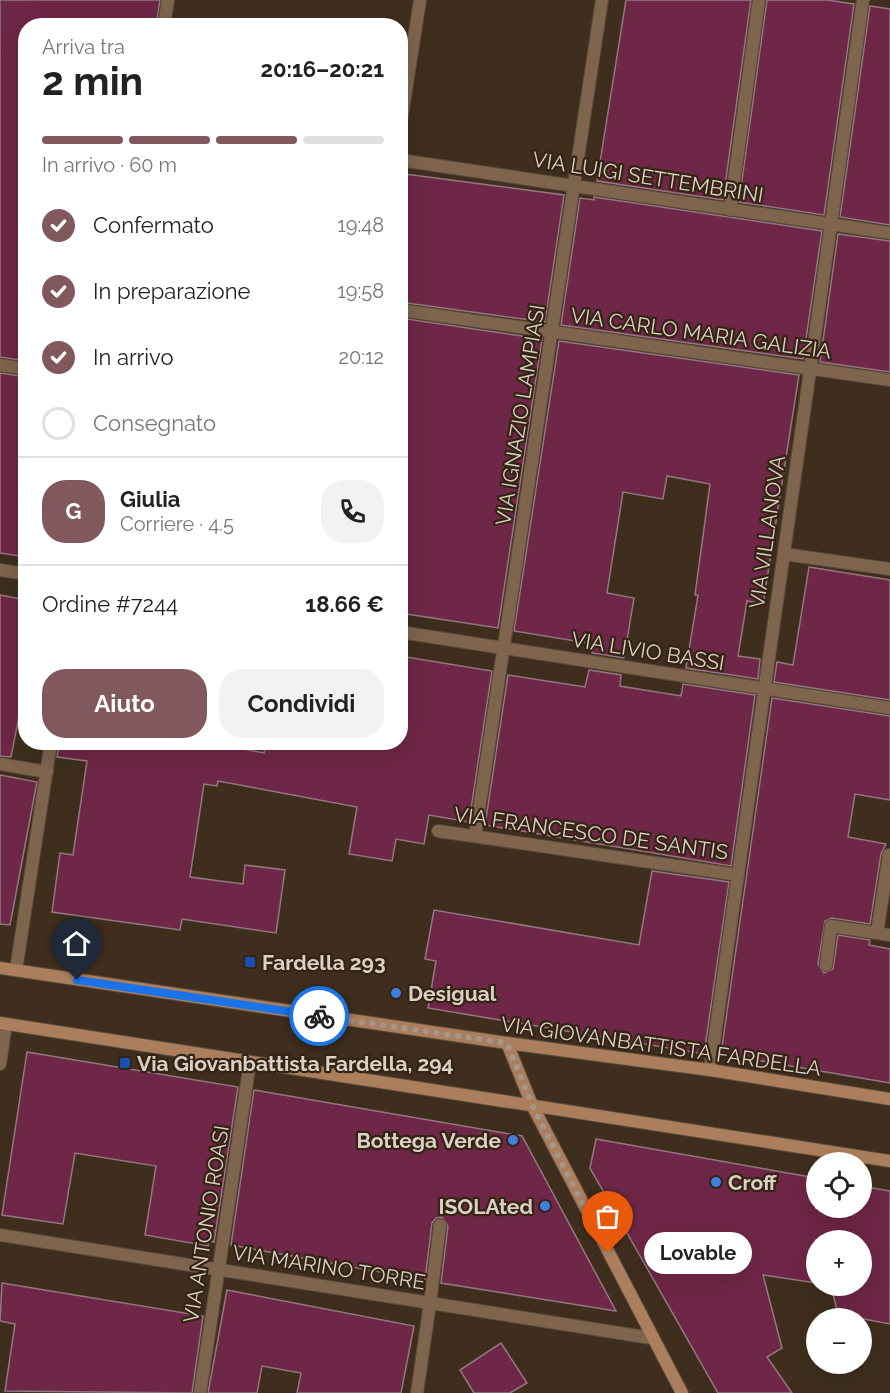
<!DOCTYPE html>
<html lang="it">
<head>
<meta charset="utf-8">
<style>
  :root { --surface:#fff; --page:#f2f2f2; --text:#222; --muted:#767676; --line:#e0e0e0; --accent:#80585e }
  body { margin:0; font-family:Raleway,sans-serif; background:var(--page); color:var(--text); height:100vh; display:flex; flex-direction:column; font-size:22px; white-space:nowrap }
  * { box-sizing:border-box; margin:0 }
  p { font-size:20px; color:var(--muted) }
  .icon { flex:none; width:33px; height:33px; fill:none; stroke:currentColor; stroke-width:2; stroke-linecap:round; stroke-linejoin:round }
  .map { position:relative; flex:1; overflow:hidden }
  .details { position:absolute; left:18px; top:18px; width:390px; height:732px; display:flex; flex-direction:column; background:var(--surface); border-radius:24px; box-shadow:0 6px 24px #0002 }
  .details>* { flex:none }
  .fabs { position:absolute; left:806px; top:1152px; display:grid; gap:12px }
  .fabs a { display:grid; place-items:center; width:66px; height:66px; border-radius:50%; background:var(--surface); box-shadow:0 6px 24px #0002; font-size:30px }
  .pin { position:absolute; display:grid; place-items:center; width:51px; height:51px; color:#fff; margin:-62px -26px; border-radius:50% 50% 50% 0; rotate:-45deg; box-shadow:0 0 6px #0007 }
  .pin .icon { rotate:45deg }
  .courier { position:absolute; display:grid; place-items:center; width:60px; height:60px; margin:-30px; border:4px solid #1a73e8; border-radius:50%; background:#fff; color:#222; box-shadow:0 2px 8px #0007 }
  .bubble { position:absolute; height:42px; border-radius:21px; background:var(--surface); box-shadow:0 6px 24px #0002; font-size:20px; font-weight:700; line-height:42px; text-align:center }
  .head em { font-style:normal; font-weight:700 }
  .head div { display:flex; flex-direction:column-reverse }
  .head { display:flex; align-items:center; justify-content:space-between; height:102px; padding:0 24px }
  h1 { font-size:39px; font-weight:700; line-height:45px }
  .bar { display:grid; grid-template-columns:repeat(4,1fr); gap:9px 6px; align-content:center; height:72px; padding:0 24px }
  .bar i { height:8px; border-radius:4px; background:var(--line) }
  .bar .current { background:var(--accent) }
  .bar p { grid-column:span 4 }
  .line { display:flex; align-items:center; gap:15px; padding:0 24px; border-top:2px solid var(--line) }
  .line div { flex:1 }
  .round { display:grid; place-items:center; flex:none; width:63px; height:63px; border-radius:24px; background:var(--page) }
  ol { padding:0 24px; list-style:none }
  li { display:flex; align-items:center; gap:18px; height:66px }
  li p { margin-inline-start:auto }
  li .icon { padding:6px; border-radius:50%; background:var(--accent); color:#fff; stroke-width:4 }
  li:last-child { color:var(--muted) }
  li i { width:33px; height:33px; border:3px solid var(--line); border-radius:50% }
  .primary-button { display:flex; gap:12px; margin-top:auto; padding:12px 24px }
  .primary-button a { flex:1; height:69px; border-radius:24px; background:var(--accent); color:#fff; font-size:24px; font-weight:700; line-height:69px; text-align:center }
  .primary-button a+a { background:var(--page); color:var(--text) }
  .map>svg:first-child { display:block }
  .building { fill:#6e2746; stroke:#947881; stroke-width:1.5 }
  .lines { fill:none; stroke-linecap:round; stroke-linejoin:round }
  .pedestrian-casing { stroke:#5b4b3b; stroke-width:14 }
  .minor-casing { stroke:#5b4b3b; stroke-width:14 }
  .secondary-casing { stroke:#5b4b3b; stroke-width:14 }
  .pedestrian { stroke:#7f644e; stroke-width:12 }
  .minor { stroke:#7f644e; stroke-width:12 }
  .secondary { stroke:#ab7f5d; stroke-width:12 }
  .done { stroke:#a4978b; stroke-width:6; stroke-dasharray:0 10.8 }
  .route { stroke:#1a73e8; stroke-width:8 }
  .transit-dot { fill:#1a4fb4; stroke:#342413; stroke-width:2 }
  .shop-dot { fill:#3f7fe0; stroke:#342413; stroke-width:2 }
  .labels { text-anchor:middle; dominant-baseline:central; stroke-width:4.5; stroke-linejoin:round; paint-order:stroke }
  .street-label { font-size:21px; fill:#dbd0c6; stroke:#342413 }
  .poi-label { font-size:21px; font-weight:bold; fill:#dbd0c6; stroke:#342413; text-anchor:start }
</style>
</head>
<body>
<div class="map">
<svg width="890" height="1393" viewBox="0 0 890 1393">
  <rect width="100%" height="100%" fill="#3f2e1d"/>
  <g class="building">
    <polygon points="0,0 160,0 156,26 26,26 26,361 0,357"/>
    <polygon points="626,0 751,0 723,200 597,181"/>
    <polygon points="767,0 827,0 854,4 824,215 739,202"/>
    <polygon points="870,6 890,9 890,225 840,217"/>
    <polygon points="405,174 564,195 545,322 400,302 400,205"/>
    <polygon points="594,197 822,231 803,359 561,325 580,198 594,200"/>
    <polygon points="838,234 890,241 890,372 820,362"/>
    <polygon points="400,318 542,339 498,628 400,613"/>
    <polygon points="559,341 799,375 763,604 747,601 738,656 760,659 758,679 686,668 698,595 695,595 710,484 667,476 663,499 623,492 607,593 634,598 624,658 592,653 594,644 514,631"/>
    <polygon points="0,373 26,377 26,557 0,553"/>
    <polygon points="809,567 890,580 890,700 774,682 777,662 793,665"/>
    <polygon points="0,595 26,600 26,717 19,716 11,757 0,756"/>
    <polygon points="400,656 492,671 469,822 429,815 424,844 396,839 392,861 349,854 357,807 218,781 217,786 204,784 190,877 243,884 245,865 285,870 276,933 182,919 180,930 52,912 60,853 73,855 87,761 57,757 59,742 224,742 223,745 264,753 266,742 400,742"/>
    <polygon points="589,670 621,675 620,686 681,696 683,684 755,695 731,866 485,825 508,675 585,687"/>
    <polygon points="772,698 890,716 890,800 855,794 848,837 886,844 881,854 870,924 832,918 825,921 818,964 824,973 833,969 838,935 870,940 869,945 890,949 890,1083 721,1054"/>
    <polygon points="0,775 37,782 10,925 0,924"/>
    <polygon points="652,871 729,882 704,1054 428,1008 436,961 425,959 434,910 639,945"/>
    <polygon points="27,1052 238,1087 214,1242 209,1241 208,1246 145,1235 156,1166 75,1153 63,1224 2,1215"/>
    <polygon points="254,1090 522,1136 616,1311 441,1283 448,1226 442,1217 436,1218 432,1223 425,1280 231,1245"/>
    <polygon points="596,1139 816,1178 816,1208 861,1208 861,1186 890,1191 890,1324 838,1314 831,1286 861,1286 861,1240 816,1240 816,1283 763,1275 782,1348 767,1357 792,1393 718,1393 590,1168"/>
    <polygon points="2,1283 203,1316 192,1393 5,1391 15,1324 0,1321"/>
    <polygon points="227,1290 414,1326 401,1393 297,1393 301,1373 262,1366 257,1393 208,1393"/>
    <polygon points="501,1343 527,1383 510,1393 474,1393 460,1370"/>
  </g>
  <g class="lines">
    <g class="pedestrian-casing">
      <polyline id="pedestrian" points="430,1303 440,1225"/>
    </g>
    <g class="minor-casing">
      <g id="minor">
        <polyline points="164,26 168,0"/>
        <polyline points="400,129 420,0"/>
        <polyline points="400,160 890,233"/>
        <polyline points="730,210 759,0"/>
        <polyline points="400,310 890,380"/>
        <polyline points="0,365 26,369"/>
        <polyline points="784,554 890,569"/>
        <polyline points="0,570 26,574"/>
        <polyline points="400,632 890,708"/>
        <polyline points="0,764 47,772"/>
        <polyline points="438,831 738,875"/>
        <polyline points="475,836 602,0"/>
        <polyline points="889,855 877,933 890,935"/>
        <polyline points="826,965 831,926 877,933"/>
        <polyline points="16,970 51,742"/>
        <polyline points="0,1064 6,1024"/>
        <polyline points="710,1070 863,0"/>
        <polyline points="0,1235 651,1338"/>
        <polyline points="200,1393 250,1062"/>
        <polyline points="417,1393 430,1303"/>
      </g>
    </g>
    <g class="secondary-casing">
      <g id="secondary">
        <polyline points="0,968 507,1043 710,1070 890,1099"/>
        <polyline points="0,1023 890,1161"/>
        <polyline points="507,1043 532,1105 682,1393"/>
      </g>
    </g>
    <use href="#pedestrian" class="pedestrian"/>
    <use href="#minor" class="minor"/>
    <use href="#secondary" class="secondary"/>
  </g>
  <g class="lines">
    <polyline class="done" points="319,1016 507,1043 532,1105 608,1253"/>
    <polyline class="route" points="77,980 319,1016"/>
  </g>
  <g class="transit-dot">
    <rect x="244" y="956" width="12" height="12" rx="3"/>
    <rect x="119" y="1057" width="12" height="12" rx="3"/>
  </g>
  <g class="shop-dot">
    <circle cx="396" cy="993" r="6"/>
    <circle cx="513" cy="1140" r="6"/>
    <circle cx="716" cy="1182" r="6"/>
    <circle cx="545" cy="1206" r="6"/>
  </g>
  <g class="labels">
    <g class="street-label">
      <text transform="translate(648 177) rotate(9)">VIA LUIGI SETTEMBRINI</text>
      <text transform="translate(701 333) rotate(8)">VIA CARLO MARIA GALIZIA</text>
      <text transform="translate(520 415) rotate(-81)">VIA IGNAZIO LAMPIASI</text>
      <text transform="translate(767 532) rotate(-82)">VIA VILLANOVA</text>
      <text transform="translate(648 651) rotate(9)">VIA LIVIO BASSI</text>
      <text transform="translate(591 833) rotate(8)">VIA FRANCESCO DE SANTIS</text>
      <text transform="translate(661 1046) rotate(8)">VIA GIOVANBATTISTA FARDELLA</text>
      <text transform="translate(206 1224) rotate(-81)">VIA ANTONIO ROASI</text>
      <text transform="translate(329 1267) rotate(9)">VIA MARINO TORRE</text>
    </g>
    <g class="poi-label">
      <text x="262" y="962">Fardella 293</text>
      <text x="408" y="993">Desigual</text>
      <text x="137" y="1063">Via Giovanbattista Fardella, 294</text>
      <text x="501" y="1140" text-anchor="end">Bottega Verde</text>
      <text x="728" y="1182">Croff</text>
      <text x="533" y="1206" text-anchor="end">ISOLAted</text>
    </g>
  </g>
</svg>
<div class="fabs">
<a><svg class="icon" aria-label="locate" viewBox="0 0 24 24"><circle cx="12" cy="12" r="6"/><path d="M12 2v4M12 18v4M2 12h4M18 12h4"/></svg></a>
<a>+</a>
<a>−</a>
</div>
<div class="pin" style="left:608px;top:1253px;background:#ea580c"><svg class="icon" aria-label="bag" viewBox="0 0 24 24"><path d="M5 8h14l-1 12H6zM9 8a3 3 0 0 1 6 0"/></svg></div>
<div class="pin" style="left:77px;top:980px;background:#1f2937"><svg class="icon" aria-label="home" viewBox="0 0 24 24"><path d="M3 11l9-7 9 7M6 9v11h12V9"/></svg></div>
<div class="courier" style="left:319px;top:1016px"><svg class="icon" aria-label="bike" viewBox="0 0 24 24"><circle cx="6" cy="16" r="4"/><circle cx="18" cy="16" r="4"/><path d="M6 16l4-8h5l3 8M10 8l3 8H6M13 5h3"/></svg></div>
<div class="bubble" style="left:644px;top:1232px;width:108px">Lovable</div>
<section class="details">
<div class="head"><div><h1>2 min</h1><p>Arriva tra</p></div><em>20:16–20:21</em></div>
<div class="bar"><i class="current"></i><i class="current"></i><i class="current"></i><i></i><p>In arrivo · 60 m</p></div>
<ol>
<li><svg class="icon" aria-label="check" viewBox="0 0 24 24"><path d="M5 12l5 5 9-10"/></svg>Confermato<p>19:48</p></li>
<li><svg class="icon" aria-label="check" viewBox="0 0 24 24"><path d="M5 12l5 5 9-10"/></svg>In preparazione<p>19:58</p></li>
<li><svg class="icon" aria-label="check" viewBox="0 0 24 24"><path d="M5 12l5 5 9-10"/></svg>In arrivo<p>20:12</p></li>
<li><i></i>Consegnato</li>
</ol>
<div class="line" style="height:108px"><b class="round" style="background:var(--accent);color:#fff">G</b><div><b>Giulia</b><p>Corriere · 4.5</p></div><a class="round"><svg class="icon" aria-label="phone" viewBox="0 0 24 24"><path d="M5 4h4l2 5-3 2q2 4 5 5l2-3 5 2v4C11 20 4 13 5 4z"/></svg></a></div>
<div class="line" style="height:78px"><div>Ordine #7244</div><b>18.66 €</b></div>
<div class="primary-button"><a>Aiuto</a><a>Condividi</a></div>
</section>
</div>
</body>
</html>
